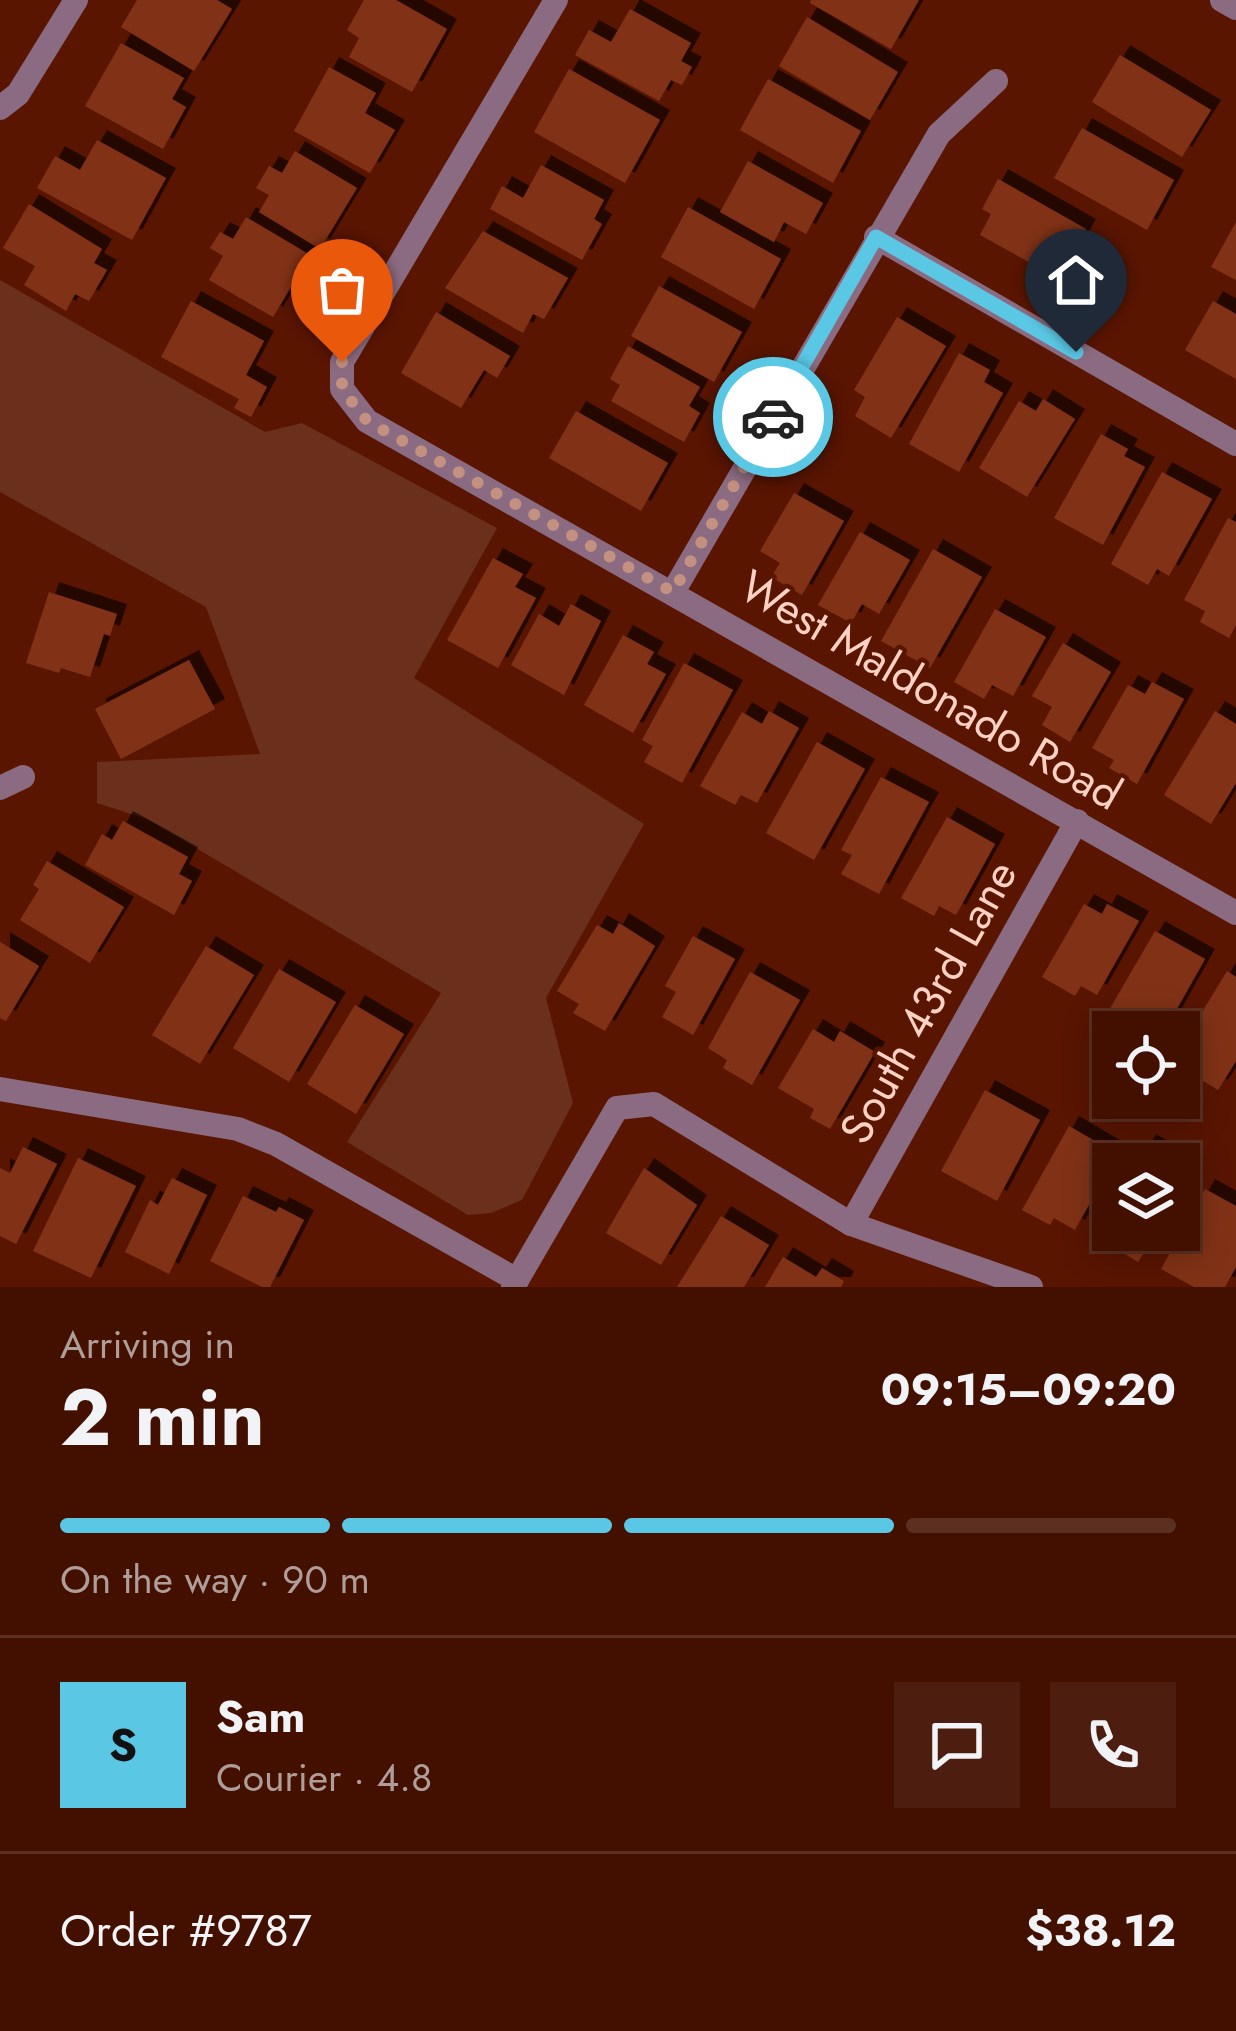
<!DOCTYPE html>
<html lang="en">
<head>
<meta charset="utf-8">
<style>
  :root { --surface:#431000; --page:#4d1e0f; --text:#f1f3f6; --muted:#af9d99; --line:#5b3022; --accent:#5ac8e5 }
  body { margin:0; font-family:Jost,sans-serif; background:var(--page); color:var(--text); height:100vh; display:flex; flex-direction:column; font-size:45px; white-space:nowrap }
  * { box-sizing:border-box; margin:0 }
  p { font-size:39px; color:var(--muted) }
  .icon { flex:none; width:66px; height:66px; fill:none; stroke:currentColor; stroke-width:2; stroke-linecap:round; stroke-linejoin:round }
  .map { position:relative; height:1287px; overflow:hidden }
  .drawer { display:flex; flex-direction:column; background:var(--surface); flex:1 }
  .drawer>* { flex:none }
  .controls { position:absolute; left:1092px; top:1011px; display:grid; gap:24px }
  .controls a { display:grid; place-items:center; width:108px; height:108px; border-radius:0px; background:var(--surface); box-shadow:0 6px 30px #0003,0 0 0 3px var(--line); font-size:60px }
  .pin { position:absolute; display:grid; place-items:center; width:102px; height:102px; color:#fff; margin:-123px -51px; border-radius:50% 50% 50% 0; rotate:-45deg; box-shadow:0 0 12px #0007 }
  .pin .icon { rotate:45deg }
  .courier { position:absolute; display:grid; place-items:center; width:120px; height:120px; margin:-60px; border:9px solid #5ac8e5; border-radius:50%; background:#fff; color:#222; box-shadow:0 3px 15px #0007 }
  .head em { font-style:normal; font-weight:700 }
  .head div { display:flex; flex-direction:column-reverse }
  .head { display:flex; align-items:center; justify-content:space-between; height:204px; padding:0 60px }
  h1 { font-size:78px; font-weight:700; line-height:90px }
  .bar { display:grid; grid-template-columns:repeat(4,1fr); gap:18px 12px; align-content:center; height:144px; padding:0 60px }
  .bar i { height:15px; border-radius:9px; background:var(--line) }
  .bar .selected { background:var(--accent) }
  .bar p { grid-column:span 4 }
  .line { display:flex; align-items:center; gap:30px; padding:0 60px; border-top:3px solid var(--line) }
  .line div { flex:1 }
  .round { display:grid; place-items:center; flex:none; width:126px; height:126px; border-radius:0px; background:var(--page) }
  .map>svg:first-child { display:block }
  .green { fill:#6b301c }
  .building { fill:#813319; filter:url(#shadow) }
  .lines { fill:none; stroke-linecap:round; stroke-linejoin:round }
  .minor { stroke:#8b6b81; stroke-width:24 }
  .tertiary { stroke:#8b6b81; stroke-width:24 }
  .done { stroke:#c4907f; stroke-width:12; stroke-dasharray:0 21.6 }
  .route { stroke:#5ac8e5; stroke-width:15 }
  .labels { text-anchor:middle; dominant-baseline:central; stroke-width:9; stroke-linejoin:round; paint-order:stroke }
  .street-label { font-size:45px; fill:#fdd2c4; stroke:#591500 }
</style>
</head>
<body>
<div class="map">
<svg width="1236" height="1287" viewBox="0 0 1236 1287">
  <defs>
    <filter id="shadow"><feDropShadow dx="10" dy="-10" stdDeviation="0" flood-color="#0009"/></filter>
  </defs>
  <rect width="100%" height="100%" fill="#591500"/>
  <polygon class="green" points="0,280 265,432 302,423 497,528 414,678 644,824 546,998 573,1103 522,1200 491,1213 468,1215 347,1142 441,993 147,819 97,803 97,762 260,754 206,607 0,492"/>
  <g class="building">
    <polygon points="137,0 217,0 232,9 194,71 121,27"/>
    <polygon points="364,0 396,0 447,29 412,92 349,57 359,38 347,30"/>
    <polygon points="811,0 919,0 891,49 810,3"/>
    <polygon points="630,9 691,43 681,61 692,67 682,85 671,80 659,101 575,55 589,30 611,42"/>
    <polygon points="807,17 898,72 870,120 779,66"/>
    <polygon points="121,43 184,78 172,99 186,107 163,149 85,106"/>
    <polygon points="1120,55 1211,110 1182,157 1092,102"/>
    <polygon points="329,67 376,93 365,113 395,130 370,173 294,131"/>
    <polygon points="569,69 660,120 625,183 534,132"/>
    <polygon points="768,79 861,131 833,183 740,130"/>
    <polygon points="1082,128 1174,180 1147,230 1054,178"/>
    <polygon points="97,140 166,178 132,240 37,188 55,156 80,170"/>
    <polygon points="295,151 357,188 320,249 259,212 269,195 256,188 269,166 282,173"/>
    <polygon points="748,161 823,203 806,234 784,222 774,242 720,212"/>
    <polygon points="541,165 604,200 594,219 602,224 582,260 490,209 502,186 523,198"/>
    <polygon points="998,179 1086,229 1068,261 1053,253 1043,270 980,235 991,214 982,209"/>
    <polygon points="29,204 102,249 94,263 107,270 89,301 75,294 66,311 24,285 35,266 3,248"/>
    <polygon points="688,207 781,259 754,309 661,257"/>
    <polygon points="246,217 310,255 273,317 209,280 223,256 210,248 220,232 233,239"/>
    <polygon points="1236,222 1236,280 1211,267"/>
    <polygon points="483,231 568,278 544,319 533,314 523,333 445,288"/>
    <polygon points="659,286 742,332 714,382 631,336"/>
    <polygon points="191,301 264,341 246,375 267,387 251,417 234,408 239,399 161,357"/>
    <polygon points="1213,301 1236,314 1236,379 1185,350"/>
    <polygon points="436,312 510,356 497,378 484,370 461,408 401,373"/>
    <polygon points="897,317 946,346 891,438 855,416 865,397 854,390"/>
    <polygon points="628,346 700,387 689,406 700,413 684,442 611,401 620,385 610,379"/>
    <polygon points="959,353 990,370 984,382 1003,393 959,472 909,444"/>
    <polygon points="1043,399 1075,419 1027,497 979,468 1019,401 1036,411"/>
    <polygon points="576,411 668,463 641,511 549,458"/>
    <polygon points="1101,434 1128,449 1124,456 1145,467 1103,545 1054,518"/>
    <polygon points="1162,472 1212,499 1169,576 1157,569 1148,585 1111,564"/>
    <polygon points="794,493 844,521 802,595 771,577 780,563 760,551"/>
    <polygon points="1228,518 1236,522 1236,625 1229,638 1200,622 1205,611 1184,600"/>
    <polygon points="860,532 910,560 879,614 862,604 851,623 818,605"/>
    <polygon points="933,549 982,577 930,668 881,641"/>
    <polygon points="493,558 523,574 515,587 536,598 498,668 447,640"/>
    <polygon points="49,592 117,614 110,636 104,634 90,677 61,668 59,673 26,663"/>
    <polygon points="571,604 601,621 564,695 511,665 539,614 559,626"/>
    <polygon points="995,609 1046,637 1013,696 992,685 984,699 954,682"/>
    <polygon points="623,635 654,652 647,664 666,674 633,733 584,705"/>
    <polygon points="1063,643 1111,672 1070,742 1042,725 1052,707 1032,696"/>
    <polygon points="189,660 215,709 121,759 95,709"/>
    <polygon points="684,663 733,690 682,783 644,762 653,746 642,740"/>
    <polygon points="1152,682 1184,699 1137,784 1109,768 1114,760 1092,748 1128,685 1145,694"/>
    <polygon points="769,711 799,728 757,803 741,795 735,805 700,786 742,712 762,724"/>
    <polygon points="1215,711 1236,724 1236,783 1211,824 1164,795"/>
    <polygon points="817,742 865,769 814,860 766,833"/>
    <polygon points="881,777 929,802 879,894 841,874 852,855 841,850"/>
    <polygon points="947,817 995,844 956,915 939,906 934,916 901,898"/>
    <polygon points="123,821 188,857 179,874 192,881 174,915 85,865 102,834 112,840"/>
    <polygon points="47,861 124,907 90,963 20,920 39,889 33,885"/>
    <polygon points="1084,904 1102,914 1107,904 1139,921 1097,995 1081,986 1075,996 1042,977"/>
    <polygon points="619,923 655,946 605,1031 573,1013 579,1004 557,991 597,925 613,934"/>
    <polygon points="1155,931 1205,959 1164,1032 1115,1032 1101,1024"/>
    <polygon points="693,936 735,959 693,1035 662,1017 676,992 665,986"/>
    <polygon points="0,942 39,966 6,1021 0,1018"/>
    <polygon points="206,946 254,975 200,1064 152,1035"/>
    <polygon points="279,969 336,1002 289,1082 233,1048"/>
    <polygon points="1227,971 1236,977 1236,1061 1218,1090 1179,1066 1179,1050"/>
    <polygon points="750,972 800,1000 752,1085 723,1068 727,1060 708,1048"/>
    <polygon points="355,1005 404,1034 356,1114 307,1084"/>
    <polygon points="813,1029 834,1042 840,1031 875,1052 830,1129 810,1118 814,1109 778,1088"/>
    <polygon points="985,1090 1040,1120 997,1201 941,1171"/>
    <polygon points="1069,1126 1117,1154 1075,1230 1054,1218 1050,1225 1022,1210"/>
    <polygon points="1146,1144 1192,1172 1179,1194 1179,1164 1134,1164"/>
    <polygon points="23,1147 57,1164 16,1244 0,1236 0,1168 10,1173"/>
    <polygon points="78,1158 136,1186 91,1278 33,1251"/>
    <polygon points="644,1168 697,1205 661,1265 606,1233"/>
    <polygon points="172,1178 207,1195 169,1274 125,1252 150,1200 158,1205"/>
    <polygon points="1205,1189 1236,1206 1236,1267 1225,1287 1194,1287 1161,1269"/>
    <polygon points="243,1196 276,1212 279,1207 304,1220 270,1287 262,1287 210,1261"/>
    <polygon points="1113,1199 1113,1230 1158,1230 1138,1262 1092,1234"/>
    <polygon points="721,1216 769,1245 744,1287 677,1287"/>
    <polygon points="783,1257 816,1277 822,1268 844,1281 841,1287 765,1287"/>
  </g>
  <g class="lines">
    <g class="minor">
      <polyline points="556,0 342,362 342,389 367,421 1236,913"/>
      <polyline points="0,108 18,94 76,0"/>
      <polyline points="876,237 1236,444"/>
      <polyline points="673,592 939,134 996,81"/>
      <polyline points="0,788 23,777"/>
      <polyline points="0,1089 238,1129 276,1144 517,1280"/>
      <polyline points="851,1224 1077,821"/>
      <polyline points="513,1287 617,1108 654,1104 851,1224 1031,1287"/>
    </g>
    <polyline class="tertiary" points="1222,0 1236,8"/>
  </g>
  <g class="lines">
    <polyline class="done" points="342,362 342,389 367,421 673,592 773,417"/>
    <polyline class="route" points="773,417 876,237 1076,352"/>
  </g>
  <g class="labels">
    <g class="street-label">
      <text transform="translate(931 690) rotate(30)">West Maldonado Road</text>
      <text transform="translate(928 1002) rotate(-61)">South 43rd Lane</text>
    </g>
  </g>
</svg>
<div class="controls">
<a><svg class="icon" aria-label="locate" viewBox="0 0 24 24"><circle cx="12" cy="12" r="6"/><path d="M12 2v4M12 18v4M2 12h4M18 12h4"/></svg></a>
<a><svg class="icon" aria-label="layers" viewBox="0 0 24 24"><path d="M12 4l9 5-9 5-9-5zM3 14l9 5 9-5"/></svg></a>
</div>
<div class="pin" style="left:342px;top:362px;background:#ea580c"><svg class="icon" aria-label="bag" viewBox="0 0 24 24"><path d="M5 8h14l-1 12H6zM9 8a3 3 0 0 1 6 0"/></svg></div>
<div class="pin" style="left:1076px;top:352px;background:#1f2937"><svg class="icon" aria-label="home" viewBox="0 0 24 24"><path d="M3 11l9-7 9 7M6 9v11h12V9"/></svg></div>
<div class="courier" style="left:773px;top:417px"><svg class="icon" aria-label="car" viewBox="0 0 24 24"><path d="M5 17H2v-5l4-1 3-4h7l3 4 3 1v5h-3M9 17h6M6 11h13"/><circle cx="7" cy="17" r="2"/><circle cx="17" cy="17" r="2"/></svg></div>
</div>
<section class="drawer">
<div class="head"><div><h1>2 min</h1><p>Arriving in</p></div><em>09:15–09:20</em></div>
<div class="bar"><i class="selected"></i><i class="selected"></i><i class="selected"></i><i></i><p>On the way · 90 m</p></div>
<div class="line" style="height:216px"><b class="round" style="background:var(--accent);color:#111">S</b><div><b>Sam</b><p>Courier · 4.8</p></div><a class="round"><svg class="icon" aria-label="chat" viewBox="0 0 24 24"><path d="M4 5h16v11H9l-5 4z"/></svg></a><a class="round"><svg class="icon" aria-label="phone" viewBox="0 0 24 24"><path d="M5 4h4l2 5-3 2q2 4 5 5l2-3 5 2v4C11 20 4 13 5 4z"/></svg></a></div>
<div class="line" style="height:156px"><div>Order #9787</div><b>$38.12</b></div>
</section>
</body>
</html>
